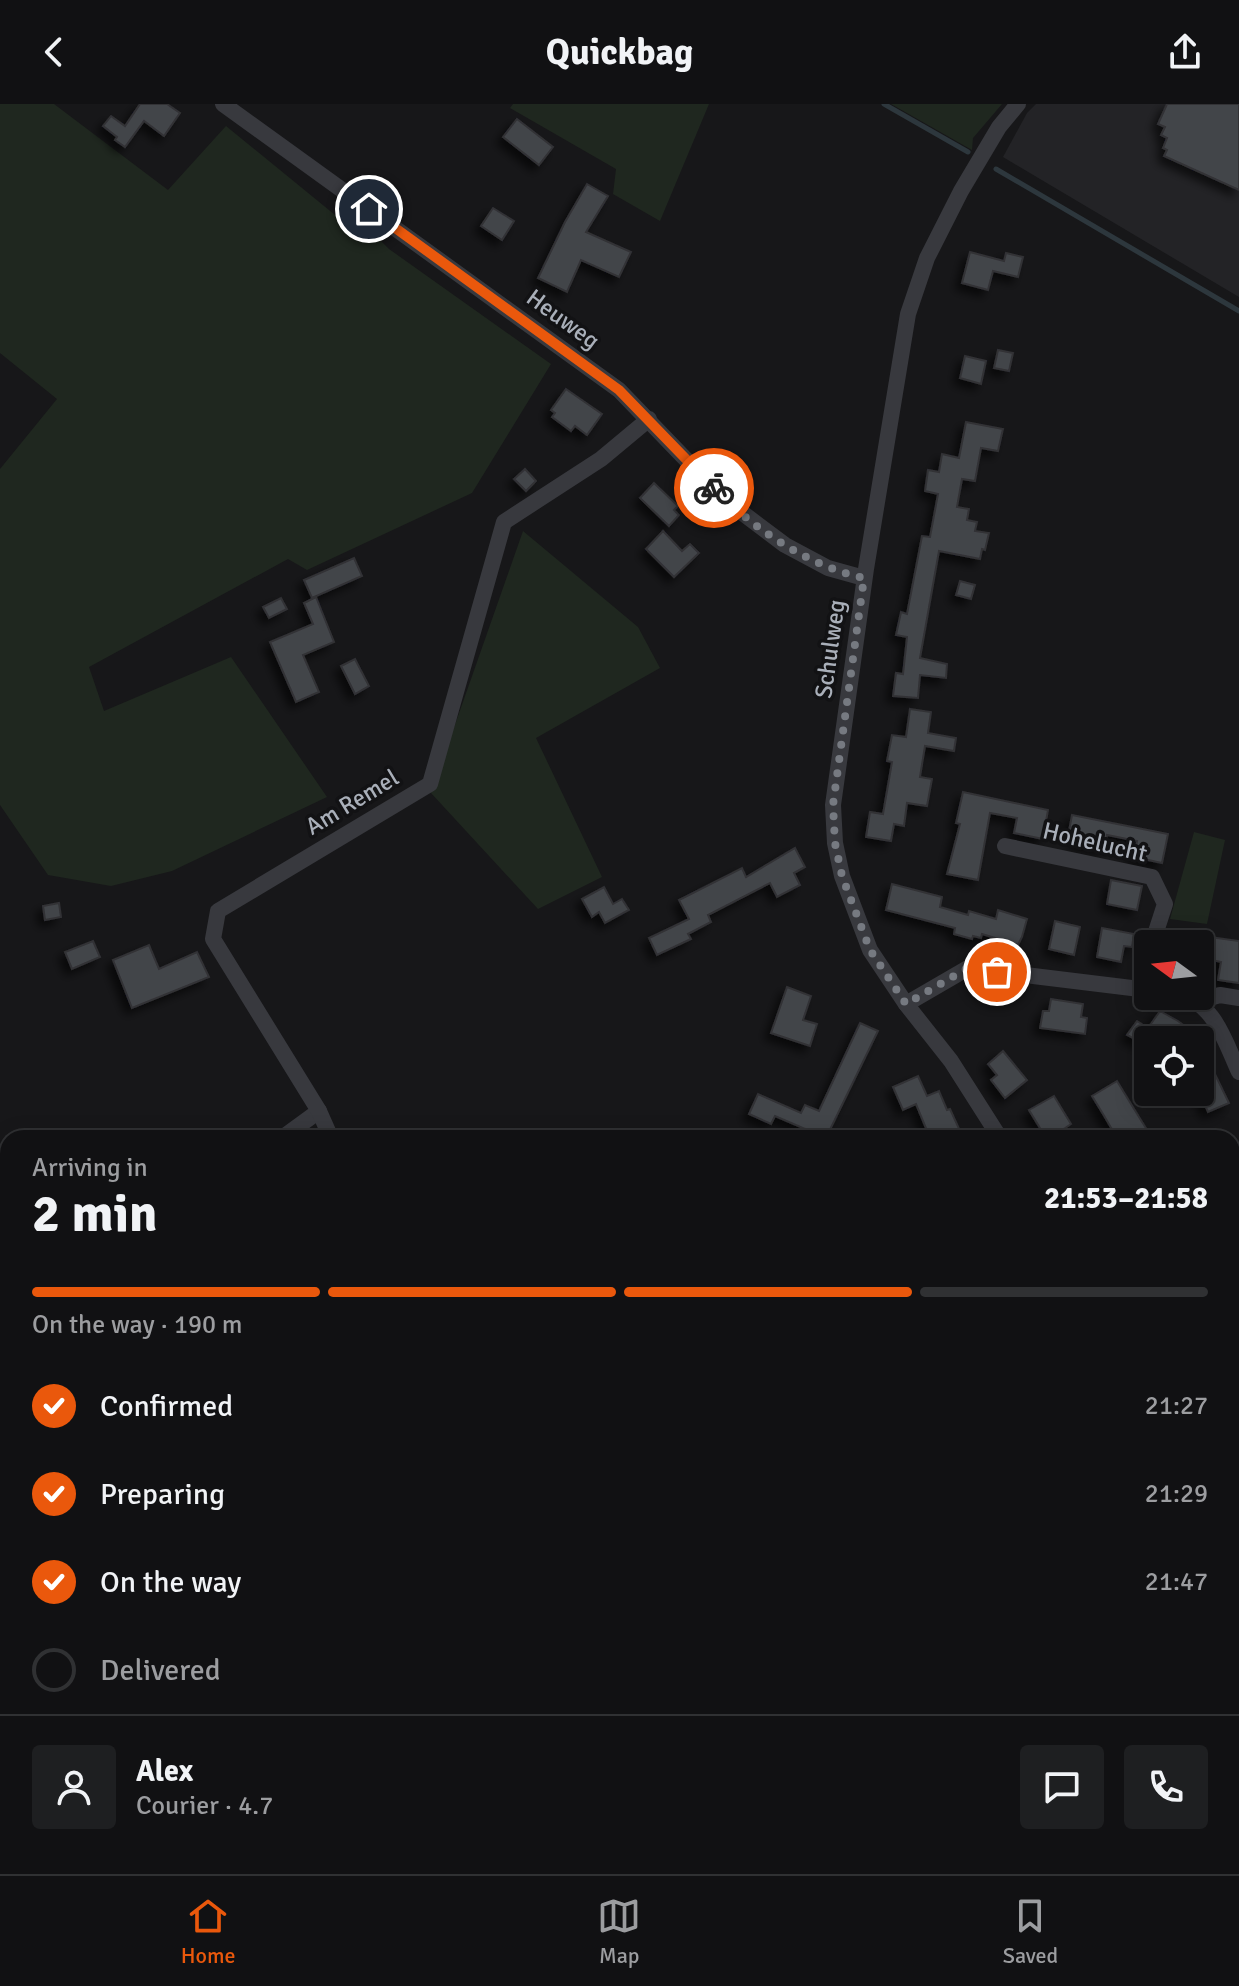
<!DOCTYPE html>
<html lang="en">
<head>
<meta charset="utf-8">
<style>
  :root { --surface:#111113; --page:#1e1f21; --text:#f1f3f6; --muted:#9c9da0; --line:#303133; --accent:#ea580c }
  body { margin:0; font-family:Signika,sans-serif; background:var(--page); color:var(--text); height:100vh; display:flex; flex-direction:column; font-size:30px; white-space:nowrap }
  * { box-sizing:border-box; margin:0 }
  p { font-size:26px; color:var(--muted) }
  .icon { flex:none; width:44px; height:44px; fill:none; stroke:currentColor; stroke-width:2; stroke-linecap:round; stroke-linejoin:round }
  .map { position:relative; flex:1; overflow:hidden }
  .details { position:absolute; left:0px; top:1026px; width:1240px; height:744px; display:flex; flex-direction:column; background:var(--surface); border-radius:24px 24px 0 0; box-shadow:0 4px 20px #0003,0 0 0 2px var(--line) }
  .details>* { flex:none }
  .needle { width:52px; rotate:285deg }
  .buttons { position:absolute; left:1134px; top:826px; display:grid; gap:16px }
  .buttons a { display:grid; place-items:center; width:80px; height:80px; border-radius:8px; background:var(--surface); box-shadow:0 4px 20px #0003,0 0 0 2px var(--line); font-size:40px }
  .pin { position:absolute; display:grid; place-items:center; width:68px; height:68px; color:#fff; margin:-34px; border:4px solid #fff; border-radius:50%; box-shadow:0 2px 8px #0007 }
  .courier { position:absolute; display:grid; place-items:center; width:80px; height:80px; margin:-40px; border:6px solid #ea580c; border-radius:50%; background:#fff; color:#222; box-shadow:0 2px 10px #0007 }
  .summary em { font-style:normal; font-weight:700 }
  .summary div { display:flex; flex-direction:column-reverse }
  .summary { display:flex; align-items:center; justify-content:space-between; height:136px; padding:0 32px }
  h1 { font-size:52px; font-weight:700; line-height:60px }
  .bar { display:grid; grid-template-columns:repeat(4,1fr); gap:12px 8px; align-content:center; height:96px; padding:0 32px }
  .bar i { height:10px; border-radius:6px; background:var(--line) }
  .bar .current { background:var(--accent) }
  .bar p { grid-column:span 4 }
  .line { display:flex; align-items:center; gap:20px; padding:0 32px; border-top:2px solid var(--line) }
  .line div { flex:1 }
  .round { display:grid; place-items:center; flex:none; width:84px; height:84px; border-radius:8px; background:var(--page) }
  ol { padding:0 32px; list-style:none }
  li { display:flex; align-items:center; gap:24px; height:88px }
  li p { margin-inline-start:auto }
  li .icon { padding:8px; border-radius:50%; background:var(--accent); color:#fff; stroke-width:4 }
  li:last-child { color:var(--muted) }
  li i { width:44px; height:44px; border:4px solid var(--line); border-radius:50% }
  header { display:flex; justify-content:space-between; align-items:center; height:104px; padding:0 32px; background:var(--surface); font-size:36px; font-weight:700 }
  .tabs { display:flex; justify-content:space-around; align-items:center; height:112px; border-top:2px solid var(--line); background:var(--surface); font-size:22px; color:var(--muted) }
  .tabs a { display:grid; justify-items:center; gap:4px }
  .tabs .current { color:var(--accent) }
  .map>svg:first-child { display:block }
  .built { fill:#232326 }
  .green { fill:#1f271f }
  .water { fill:#2d373d }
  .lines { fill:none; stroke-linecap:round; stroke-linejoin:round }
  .stream { stroke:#2d373d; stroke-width:5 }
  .building { fill:#434549; stroke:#313135; stroke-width:2; filter:url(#shadow) }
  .street { stroke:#38393e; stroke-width:16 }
  .secondary { stroke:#46494e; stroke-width:22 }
  .done { stroke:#767a81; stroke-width:8; stroke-dasharray:0 14.4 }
  .route { stroke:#ea580c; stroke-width:10 }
  .labels { text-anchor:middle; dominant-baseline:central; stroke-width:7; stroke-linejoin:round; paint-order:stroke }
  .street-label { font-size:24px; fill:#a9afb9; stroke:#121214 }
</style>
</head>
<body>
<header><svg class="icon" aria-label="back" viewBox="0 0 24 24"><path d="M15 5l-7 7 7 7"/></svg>Quickbag<svg class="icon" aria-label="share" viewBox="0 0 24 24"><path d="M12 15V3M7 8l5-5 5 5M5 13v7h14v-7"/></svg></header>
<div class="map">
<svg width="1239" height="1770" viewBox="0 0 1239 1770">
  <defs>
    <filter id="shadow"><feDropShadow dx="-6" dy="6" stdDeviation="4" flood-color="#0009"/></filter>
  </defs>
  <rect width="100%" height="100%" fill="#171719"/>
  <g class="built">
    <polygon points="1036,0 1239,0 1239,193 1003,53 1027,9"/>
    <polygon points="1235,1310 1239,1318 1239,1399 1232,1402 1232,1312"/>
  </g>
  <g class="green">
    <polygon points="0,0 54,0 168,86 226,22 362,133 371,127 389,145 551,260 472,389 307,466 288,455 89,563 104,607 231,553 327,693 172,767 111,782 48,771 0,701 0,365 57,295 0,249"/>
    <polygon points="513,0 709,0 660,117 613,90 616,65 510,4"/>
    <polygon points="891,0 1002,0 973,34 972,46"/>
    <polygon points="523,427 638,523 660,564 536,634 602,773 538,805 431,689"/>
    <polygon points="1194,728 1225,736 1207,820 1170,815"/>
    <polygon points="1239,1497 1239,1611 1232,1612 1232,1500"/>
    <polygon points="1239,1644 1239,1770 1054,1770 1052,1762 1232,1762 1232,1645"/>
    <polygon points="347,1762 505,1762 492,1770 348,1770"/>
    <polygon points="596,1762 653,1762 655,1770 604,1770"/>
  </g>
  <polygon class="water" points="505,1762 596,1762 604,1770 492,1770"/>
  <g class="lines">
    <g class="stream">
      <polyline points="884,0 968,48"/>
      <polyline points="996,65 1239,207"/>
    </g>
  </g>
  <g class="building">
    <polygon points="140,0 167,0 180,9 164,32 144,17 125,43 115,36 117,33 103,22 111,12 125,22"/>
    <polygon points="1167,0 1239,0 1239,86 1164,52 1167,46 1163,44 1167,34 1161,31 1165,23 1158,20"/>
    <polygon points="517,15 553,43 539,61 503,33"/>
    <polygon points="587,80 608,92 586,128 631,148 619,173 581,156 567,188 538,174 565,118"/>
    <polygon points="493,104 514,117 502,136 481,122"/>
    <polygon points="970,148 1004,157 1006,149 1023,153 1018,173 993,167 988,186 962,179"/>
    <polygon points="998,246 1013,249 1009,267 994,264"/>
    <polygon points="965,252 986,257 981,280 960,274"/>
    <polygon points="566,285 602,310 587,331 575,322 571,327 552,313 555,309 551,306"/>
    <polygon points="966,318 1003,325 998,347 981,344 975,377 962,375 957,403 969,405 967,416 977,418 975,427 989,429 985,446 982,445 980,455 939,447 920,554 947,560 946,574 920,571 918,594 893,592 896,569 903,570 907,533 896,531 901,508 907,510 922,432 930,433 938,390 925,387 928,366 939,368 942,350 959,354"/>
    <polygon points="525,365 536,377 526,387 514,375"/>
    <polygon points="654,379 678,402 674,406 679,411 669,422 640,394"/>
    <polygon points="663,427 682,447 690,440 699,449 674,473 646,445"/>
    <polygon points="354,454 362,472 312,494 304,476"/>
    <polygon points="960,477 975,481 971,495 956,491"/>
    <polygon points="316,493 334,538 303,551 319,588 296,598 270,538 313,520 304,499"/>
    <polygon points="281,494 287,505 269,514 263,503"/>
    <polygon points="355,555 369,582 355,590 341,562"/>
    <polygon points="910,605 931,608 928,629 956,634 954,647 925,642 920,673 932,675 927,702 907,699 904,722 894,720 891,737 866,733 870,708 883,710 892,658 887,657 892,631 906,633"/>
    <polygon points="963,688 1048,706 1043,735 1014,729 1017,714 990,709 978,776 947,770 960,720 956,719"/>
    <polygon points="1072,711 1168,730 1162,759 1134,753 1137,737 1107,731 1104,744 1076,738 1078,729 1069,727"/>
    <polygon points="795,744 805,763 794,769 800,781 777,793 770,779 708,811 711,818 688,830 691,835 657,851 649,834 689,815 679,796 742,764 746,773"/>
    <polygon points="1111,776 1142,782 1137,806 1107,800"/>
    <polygon points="892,780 942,793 940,803 968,811 969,807 996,815 998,806 1027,815 1022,833 1018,841 982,830 981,834 973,832 972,835 954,830 955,824 886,806"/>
    <polygon points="604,783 613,800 622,795 629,806 605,819 599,808 592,813 582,795"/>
    <polygon points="59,799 61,813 45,816 43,802"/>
    <polygon points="1055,817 1080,823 1074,851 1049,845"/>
    <polygon points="1102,824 1134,830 1132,843 1124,842 1121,858 1097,853"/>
    <polygon points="1210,833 1239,837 1239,879 1218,876 1221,858 1207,855"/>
    <polygon points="93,837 100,853 72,865 65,848"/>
    <polygon points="149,841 159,865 197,848 209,873 132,904 113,856"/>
    <polygon points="787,883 811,892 803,916 817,920 810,942 771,929"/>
    <polygon points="1051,895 1083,900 1081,913 1087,914 1085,930 1040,924 1043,907 1049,907"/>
    <polygon points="1160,907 1178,917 1204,936 1141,936 1140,938 1127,931 1137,917 1148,924"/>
    <polygon points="860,919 878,927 826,1034 775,1012 771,1020 749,1010 758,990 801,1009 805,1001 819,1007"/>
    <polygon points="1003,947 1027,976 1005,994 991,976 997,971 988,960"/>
    <polygon points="1212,964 1229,999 1208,1008 1200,990 1200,969"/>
    <polygon points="918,972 927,992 939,987 947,1006 950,1005 961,1029 955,1034 930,1034 916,1000 903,1006 893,983"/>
    <polygon points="1117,977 1128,995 1152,1034 1117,1034 1103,1010 1092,992"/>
    <polygon points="1054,992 1071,1020 1061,1027 1065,1034 1046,1034 1029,1006"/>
  </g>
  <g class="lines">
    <g class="street">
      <polyline points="223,0 619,286 724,395 785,441 828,464 864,474"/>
      <polyline points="1005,742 1152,773 1165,800 1152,840"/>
      <polyline points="1140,885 1148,851"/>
      <path d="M1185,892C1216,904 1226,940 1239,968"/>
      <polyline points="1199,897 1220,891 1239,894"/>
      <polyline points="906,900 968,864 1148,886"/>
      <polyline points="282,1034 319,1007"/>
      <polyline points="331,1034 319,1007 213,835 218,807 430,680 504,418 601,355 649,315"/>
      <polyline points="1000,1034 951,957 906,900 870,846 842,772 835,739 833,701 866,465 908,210 927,154 961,87 999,23 1018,0"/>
      <polyline points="1232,1076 1239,1073"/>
      <polyline points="1232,1118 1239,1134"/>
      <polyline points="0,1158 8,1156"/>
      <polyline points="894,1762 896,1770"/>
    </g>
    <g class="secondary">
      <polyline points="1232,1301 1239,1298"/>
      <polyline points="291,1770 300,1762"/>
    </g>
  </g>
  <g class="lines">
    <path class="done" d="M714,384C753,425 809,462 864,474L833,701L835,739L842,772L870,846L906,900L968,864L997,868"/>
    <polyline class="route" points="369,105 619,286 714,384"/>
  </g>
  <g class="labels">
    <g class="street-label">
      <text transform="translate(563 215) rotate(36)">Heuweg</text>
      <text transform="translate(830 545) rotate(-82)">Schulweg</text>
      <text transform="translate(352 698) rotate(-31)">Am Remel</text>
      <text transform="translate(1095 738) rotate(13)">Hohelucht</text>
    </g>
  </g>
</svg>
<div class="buttons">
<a><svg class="needle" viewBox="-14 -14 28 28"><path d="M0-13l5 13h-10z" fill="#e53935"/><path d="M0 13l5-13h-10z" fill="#9c9da0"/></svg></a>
<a><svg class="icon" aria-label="locate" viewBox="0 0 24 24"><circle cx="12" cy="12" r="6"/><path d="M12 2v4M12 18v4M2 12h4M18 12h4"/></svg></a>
</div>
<div class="pin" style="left:997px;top:868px;background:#ea580c"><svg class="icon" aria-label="bag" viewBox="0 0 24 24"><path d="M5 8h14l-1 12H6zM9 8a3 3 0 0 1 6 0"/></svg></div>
<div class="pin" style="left:369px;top:105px;background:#1f2937"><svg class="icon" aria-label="home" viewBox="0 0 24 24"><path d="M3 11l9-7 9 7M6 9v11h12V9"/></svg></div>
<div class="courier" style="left:714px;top:384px"><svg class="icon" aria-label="bike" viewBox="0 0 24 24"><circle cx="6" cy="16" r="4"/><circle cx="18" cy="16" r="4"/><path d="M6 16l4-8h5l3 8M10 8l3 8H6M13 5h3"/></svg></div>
<section class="details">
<div class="summary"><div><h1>2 min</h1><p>Arriving in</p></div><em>21:53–21:58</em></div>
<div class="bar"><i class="current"></i><i class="current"></i><i class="current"></i><i></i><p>On the way · 190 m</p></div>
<ol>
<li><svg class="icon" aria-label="check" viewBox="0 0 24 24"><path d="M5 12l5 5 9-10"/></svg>Confirmed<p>21:27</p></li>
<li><svg class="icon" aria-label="check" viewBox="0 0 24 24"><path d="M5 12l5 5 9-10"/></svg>Preparing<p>21:29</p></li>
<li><svg class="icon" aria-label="check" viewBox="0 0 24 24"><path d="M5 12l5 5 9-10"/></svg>On the way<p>21:47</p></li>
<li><i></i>Delivered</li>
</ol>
<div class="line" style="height:144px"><a class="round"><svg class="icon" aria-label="person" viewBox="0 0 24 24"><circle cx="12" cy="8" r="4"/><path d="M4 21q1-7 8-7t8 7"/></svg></a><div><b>Alex</b><p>Courier · 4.7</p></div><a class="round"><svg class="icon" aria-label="chat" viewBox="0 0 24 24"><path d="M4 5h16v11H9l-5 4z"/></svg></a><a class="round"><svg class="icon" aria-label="phone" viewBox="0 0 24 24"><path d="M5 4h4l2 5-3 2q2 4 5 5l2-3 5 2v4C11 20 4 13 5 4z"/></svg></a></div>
</section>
</div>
<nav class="tabs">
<a class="current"><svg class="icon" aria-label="home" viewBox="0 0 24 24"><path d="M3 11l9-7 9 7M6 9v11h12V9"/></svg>Home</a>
<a><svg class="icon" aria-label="map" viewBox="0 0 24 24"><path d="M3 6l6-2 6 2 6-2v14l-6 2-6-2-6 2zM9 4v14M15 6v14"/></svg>Map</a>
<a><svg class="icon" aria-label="saved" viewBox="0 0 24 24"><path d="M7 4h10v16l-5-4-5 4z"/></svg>Saved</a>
</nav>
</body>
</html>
